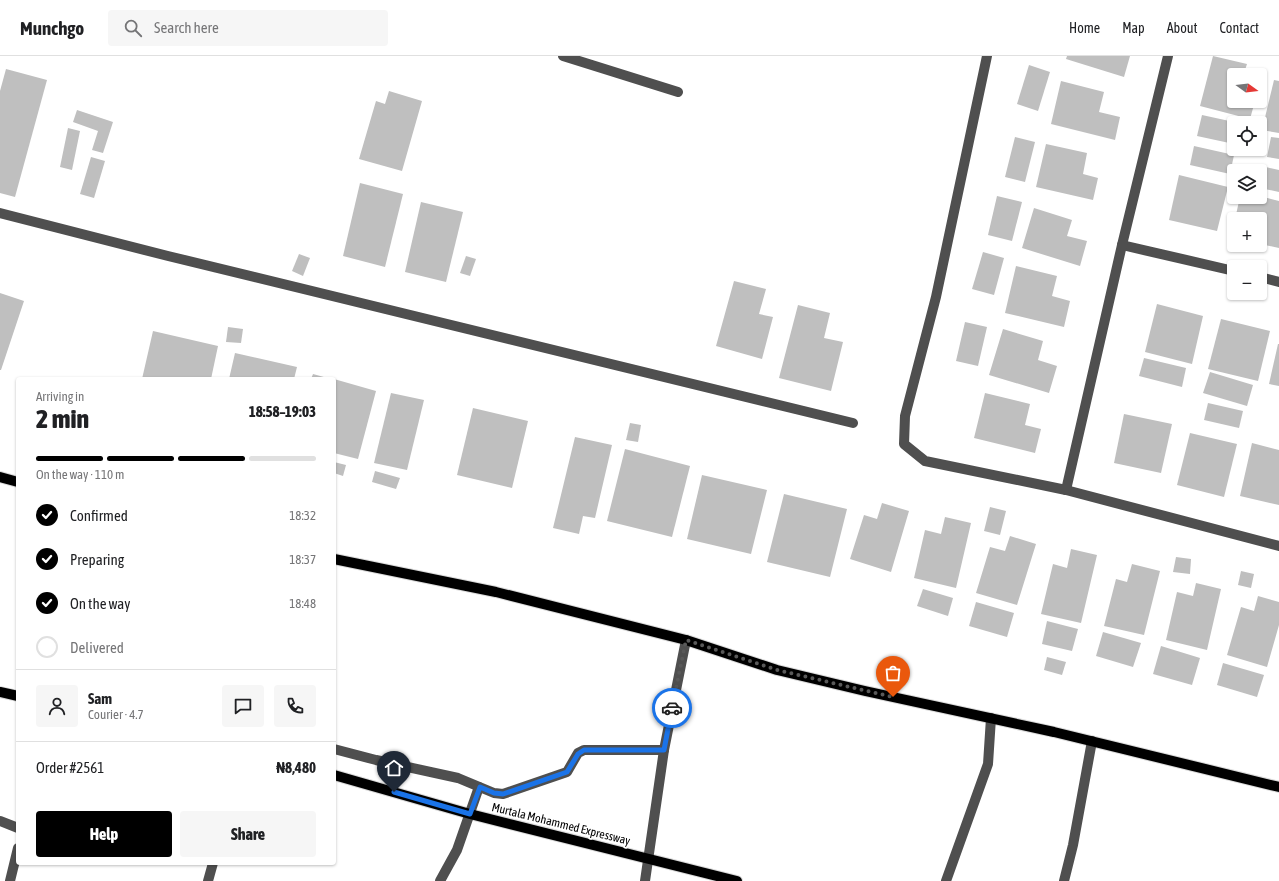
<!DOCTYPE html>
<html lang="en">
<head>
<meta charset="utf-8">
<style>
  :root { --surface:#fff; --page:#f6f6f6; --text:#202124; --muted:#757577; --line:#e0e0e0; --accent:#000 }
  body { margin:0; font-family:"Asap Condensed",sans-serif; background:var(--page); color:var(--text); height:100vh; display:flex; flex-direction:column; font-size:15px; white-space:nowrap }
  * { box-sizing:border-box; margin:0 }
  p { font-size:13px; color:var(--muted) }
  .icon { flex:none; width:22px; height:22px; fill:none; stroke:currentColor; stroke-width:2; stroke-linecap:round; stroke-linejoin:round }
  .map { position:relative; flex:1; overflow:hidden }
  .details { position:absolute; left:16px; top:321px; width:320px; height:488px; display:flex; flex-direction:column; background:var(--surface); border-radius:4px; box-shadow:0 1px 3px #0004 }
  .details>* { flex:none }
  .needle { width:26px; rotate:105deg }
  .tools { position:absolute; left:1227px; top:12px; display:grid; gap:8px }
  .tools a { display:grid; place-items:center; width:40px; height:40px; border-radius:4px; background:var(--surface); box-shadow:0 1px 3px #0004; font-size:20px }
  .pin { position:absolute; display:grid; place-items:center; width:34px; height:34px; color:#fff; margin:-41px -17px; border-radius:50% 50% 50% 0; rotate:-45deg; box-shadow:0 0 4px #0007 }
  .pin .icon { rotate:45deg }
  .courier { position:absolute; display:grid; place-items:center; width:40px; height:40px; margin:-20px; border:3px solid #1a73e8; border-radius:50%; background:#fff; color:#222; box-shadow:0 1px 5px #0007 }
  .overview em { font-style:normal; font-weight:800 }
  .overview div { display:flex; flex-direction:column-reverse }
  .overview { display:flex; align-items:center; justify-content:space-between; height:68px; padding:0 20px }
  h1 { font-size:26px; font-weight:800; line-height:30px }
  .bar { display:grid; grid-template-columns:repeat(4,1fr); gap:6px 4px; align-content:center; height:48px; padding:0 20px }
  .bar i { height:5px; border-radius:3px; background:var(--line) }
  .bar .active { background:var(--accent) }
  .bar p { grid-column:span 4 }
  .line { display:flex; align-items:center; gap:10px; padding:0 20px; border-top:1px solid var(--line) }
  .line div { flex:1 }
  .round { display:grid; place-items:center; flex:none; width:42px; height:42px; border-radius:4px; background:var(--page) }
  ol { padding:0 20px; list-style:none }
  li { display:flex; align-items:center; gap:12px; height:44px }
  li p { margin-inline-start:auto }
  li .icon { padding:4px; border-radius:50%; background:var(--accent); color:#fff; stroke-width:4 }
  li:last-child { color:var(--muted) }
  li i { width:22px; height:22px; border:2px solid var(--line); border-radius:50% }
  .primary-button { display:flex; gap:8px; margin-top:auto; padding:8px 20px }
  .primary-button a { flex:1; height:46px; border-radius:4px; background:var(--accent); color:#fff; font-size:16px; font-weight:800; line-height:46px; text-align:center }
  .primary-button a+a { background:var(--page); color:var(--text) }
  header { display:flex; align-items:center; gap:24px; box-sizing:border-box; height:56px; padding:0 20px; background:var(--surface); border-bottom:1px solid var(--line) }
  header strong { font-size:19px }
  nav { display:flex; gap:22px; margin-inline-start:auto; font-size:14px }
  .search { width:280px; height:36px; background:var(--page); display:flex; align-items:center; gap:10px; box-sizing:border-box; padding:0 14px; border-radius:4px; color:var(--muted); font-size:15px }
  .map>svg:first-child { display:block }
  .building { fill:#bfbfbf }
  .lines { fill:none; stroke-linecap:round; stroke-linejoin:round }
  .major-casing { stroke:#dbdbdb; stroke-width:12 }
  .minor { stroke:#4f4f4f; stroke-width:10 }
  .major { stroke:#000; stroke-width:10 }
  .done { stroke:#595959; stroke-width:4; stroke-dasharray:0 7.2 }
  .route { stroke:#1a73e8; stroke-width:5 }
  .labels { text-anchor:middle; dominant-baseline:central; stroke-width:3.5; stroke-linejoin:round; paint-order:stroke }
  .street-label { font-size:12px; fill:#000; stroke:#fff }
</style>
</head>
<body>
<header>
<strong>Munchgo</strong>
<div class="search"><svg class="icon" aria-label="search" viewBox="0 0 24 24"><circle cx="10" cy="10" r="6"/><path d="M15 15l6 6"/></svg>Search here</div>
<nav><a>Home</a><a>Map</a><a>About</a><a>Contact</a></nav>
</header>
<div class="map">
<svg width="1279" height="825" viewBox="0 0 1279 825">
  <rect width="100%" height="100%" fill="#fff"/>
  <g class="building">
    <polygon points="1067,0 1130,0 1124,21 1066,3"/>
    <polygon points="1213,0 1247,8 1245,14 1263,18 1262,19 1261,24 1260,19 1234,19 1234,45 1255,45 1250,63 1200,50"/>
    <polygon points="1029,9 1050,16 1038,55 1017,48"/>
    <polygon points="6,13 47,24 15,141 0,137 0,35"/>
    <polygon points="1274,24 1279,25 1279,77 1262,74"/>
    <polygon points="1061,25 1104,36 1099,56 1120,61 1115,84 1051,68"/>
    <polygon points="389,35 422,45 402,115 359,103 376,45 385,48"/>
    <polygon points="77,54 113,66 103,97 92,94 98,75 73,66"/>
    <polygon points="1202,59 1234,66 1234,88 1197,80"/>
    <polygon points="68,72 80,75 72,114 60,111"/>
    <polygon points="1015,81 1035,86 1025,126 1005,121"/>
    <polygon points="1271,81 1279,82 1279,103 1267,101"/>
    <polygon points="1046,88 1087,97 1083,118 1098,122 1093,144 1036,131"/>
    <polygon points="1194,90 1234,99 1230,118 1190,109"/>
    <polygon points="91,101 105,105 94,142 80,138"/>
    <polygon points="1253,108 1279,114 1279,136 1260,132 1260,115 1252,115"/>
    <polygon points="1179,119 1228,131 1217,175 1169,164"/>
    <polygon points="360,127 403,138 385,211 343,200"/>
    <polygon points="997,140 1022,146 1012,185 988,179"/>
    <polygon points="1260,140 1279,145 1279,192 1260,188 1260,163 1235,163 1240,141"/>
    <polygon points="421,146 463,156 446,226 405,216"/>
    <polygon points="1034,152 1072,164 1067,180 1087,185 1080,210 1022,192"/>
    <polygon points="983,196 1004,202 994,239 972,233"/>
    <polygon points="299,198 310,202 303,220 292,215"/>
    <polygon points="466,200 476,203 470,220 460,217"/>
    <polygon points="1016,210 1057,220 1052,240 1070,245 1064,271 1005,257"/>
    <polygon points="734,225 766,233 759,258 773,261 762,303 716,290"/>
    <polygon points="0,237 24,245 1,314 0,314"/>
    <polygon points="1157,248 1203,260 1192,308 1145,296"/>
    <polygon points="798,249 830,257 824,282 843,286 831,335 779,322"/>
    <polygon points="1221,263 1270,275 1258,325 1208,313"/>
    <polygon points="965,266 987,271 978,310 956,305"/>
    <polygon points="228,271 243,273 241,287 226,286"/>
    <polygon points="1003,273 1043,285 1038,304 1057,310 1049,337 989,319"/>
    <polygon points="153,275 218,290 211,323 142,323"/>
    <polygon points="1278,288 1279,288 1279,330 1269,328"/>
    <polygon points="235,297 297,311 294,323 229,323"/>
    <polygon points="1144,302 1186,312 1182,331 1139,320"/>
    <polygon points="1210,316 1253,329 1247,350 1203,337"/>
    <polygon points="313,318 331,323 311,323"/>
    <polygon points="334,323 376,335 358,403 334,397"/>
    <polygon points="391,337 424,344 407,414 374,407"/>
    <polygon points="985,337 1030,348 1025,369 1041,373 1035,397 974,382"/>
    <polygon points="1208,347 1243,355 1239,372 1204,364"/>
    <polygon points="473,352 528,365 512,432 457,419"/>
    <polygon points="1124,358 1172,368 1161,417 1114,407"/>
    <polygon points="630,367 641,369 638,386 626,384"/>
    <polygon points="1190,377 1237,388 1224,441 1177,429"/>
    <polygon points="575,381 612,389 595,462 583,460 579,478 553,472"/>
    <polygon points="1252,387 1279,394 1279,449 1240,440"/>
    <polygon points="625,393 690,410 672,481 607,465"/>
    <polygon points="334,406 346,409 343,420 334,417"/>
    <polygon points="375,415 400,422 396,433 372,426"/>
    <polygon points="702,419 767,434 751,498 687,483"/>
    <polygon points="784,438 847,453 830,521 767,506"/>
    <polygon points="882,447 909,455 891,516 850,503 864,459 877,463"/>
    <polygon points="990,451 1006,455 1000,479 984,475"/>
    <polygon points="945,461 971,467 956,532 914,522 925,474 941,478"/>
    <polygon points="1010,480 1036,488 1017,549 976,537 990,491 1005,495"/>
    <polygon points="1071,493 1097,499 1081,567 1041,558 1053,508 1067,512"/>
    <polygon points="1176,501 1191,503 1190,518 1173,516"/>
    <polygon points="1132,508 1160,515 1144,579 1104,570 1116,523 1127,526"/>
    <polygon points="1241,515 1254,518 1251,532 1238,529"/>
    <polygon points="1196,527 1221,533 1207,594 1166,584 1177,536 1193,540"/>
    <polygon points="923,533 953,542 948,560 917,550"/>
    <polygon points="1258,540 1279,546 1279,569 1267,611 1227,599 1241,551 1254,555"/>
    <polygon points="976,546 1014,557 1007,581 969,570"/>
    <polygon points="1047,565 1078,573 1072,595 1042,588"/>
    <polygon points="1103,576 1141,587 1133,611 1096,600"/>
    <polygon points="1161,590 1200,602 1192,629 1153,618"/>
    <polygon points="1047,601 1066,606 1062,619 1044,614"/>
    <polygon points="1223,607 1264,619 1257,641 1217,629"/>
  </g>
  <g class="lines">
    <g class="major-casing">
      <g id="major">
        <polyline points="0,421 18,426"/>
        <polyline points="334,503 496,536 686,584 777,614 865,635 1054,676 1279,731"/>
        <polyline points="0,636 18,640"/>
        <polyline points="334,719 470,758 737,825"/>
      </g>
    </g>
    <g class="minor">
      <polyline points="563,0 678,36"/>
      <polyline points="987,0 936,241 905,360 904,388 925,405 1066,434 1279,490"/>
      <polyline points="0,157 168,200 853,367"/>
      <polyline points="1122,189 1234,215"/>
      <polyline points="1260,221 1279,226"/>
      <polyline points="1066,434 1122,189 1168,0"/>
      <polyline points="334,693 376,704 458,722 494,737 503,738 567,716 578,697 584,694 664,694"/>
      <polyline points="0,765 18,772"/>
      <polyline points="10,825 18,792"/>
      <polyline points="208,825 213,807"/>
      <polyline points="440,825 457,794 479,731"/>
      <polyline points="645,825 664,694 686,584"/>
      <polyline points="946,825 988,708 991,662"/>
      <polyline points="1064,825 1073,789 1092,685"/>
    </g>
    <use href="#major" class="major"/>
  </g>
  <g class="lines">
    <polyline class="done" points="672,652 686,584 777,614 893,641"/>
    <polyline class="route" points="394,736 470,758 480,731 494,737 503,738 567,716 578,698 584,694 664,694 672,652"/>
  </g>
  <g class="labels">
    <g class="street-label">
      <text transform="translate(561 768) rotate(14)">Murtala Mohammed Expressway</text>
    </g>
  </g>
</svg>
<div class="tools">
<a><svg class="needle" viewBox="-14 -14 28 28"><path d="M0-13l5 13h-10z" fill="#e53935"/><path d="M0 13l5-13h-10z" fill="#757577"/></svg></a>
<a><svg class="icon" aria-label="locate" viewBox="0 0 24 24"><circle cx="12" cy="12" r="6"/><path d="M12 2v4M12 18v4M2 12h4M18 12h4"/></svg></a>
<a><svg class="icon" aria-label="layers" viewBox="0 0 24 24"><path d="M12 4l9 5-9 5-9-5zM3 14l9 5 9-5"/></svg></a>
<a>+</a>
<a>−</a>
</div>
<div class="pin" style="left:893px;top:641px;background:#ea580c"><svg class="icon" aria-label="bag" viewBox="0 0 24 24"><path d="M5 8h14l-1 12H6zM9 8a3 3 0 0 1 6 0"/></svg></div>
<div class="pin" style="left:394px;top:736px;background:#1f2937"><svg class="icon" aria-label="home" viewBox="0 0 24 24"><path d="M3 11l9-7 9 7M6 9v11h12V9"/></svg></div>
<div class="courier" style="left:672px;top:652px"><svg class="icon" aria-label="car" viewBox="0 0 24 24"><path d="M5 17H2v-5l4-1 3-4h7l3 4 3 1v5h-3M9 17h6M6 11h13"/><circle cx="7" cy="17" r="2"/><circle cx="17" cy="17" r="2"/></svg></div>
<section class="details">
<div class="overview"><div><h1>2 min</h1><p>Arriving in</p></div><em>18:58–19:03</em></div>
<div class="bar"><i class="active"></i><i class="active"></i><i class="active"></i><i></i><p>On the way · 110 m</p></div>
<ol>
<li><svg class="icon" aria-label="check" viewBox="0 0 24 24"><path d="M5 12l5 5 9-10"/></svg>Confirmed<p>18:32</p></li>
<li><svg class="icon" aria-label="check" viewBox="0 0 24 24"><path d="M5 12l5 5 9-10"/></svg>Preparing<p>18:37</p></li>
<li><svg class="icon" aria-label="check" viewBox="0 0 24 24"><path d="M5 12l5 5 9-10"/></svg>On the way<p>18:48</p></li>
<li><i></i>Delivered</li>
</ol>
<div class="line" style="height:72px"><a class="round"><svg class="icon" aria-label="person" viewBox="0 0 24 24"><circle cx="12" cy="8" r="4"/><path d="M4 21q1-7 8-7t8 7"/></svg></a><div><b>Sam</b><p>Courier · 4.7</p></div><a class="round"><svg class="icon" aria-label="chat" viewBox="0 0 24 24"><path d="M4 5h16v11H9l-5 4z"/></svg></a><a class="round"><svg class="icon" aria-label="phone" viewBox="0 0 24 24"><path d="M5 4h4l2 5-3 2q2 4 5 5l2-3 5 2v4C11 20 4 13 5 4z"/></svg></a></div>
<div class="line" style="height:52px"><div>Order #2561</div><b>₦8,480</b></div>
<div class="primary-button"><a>Help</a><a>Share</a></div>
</section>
</div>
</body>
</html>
